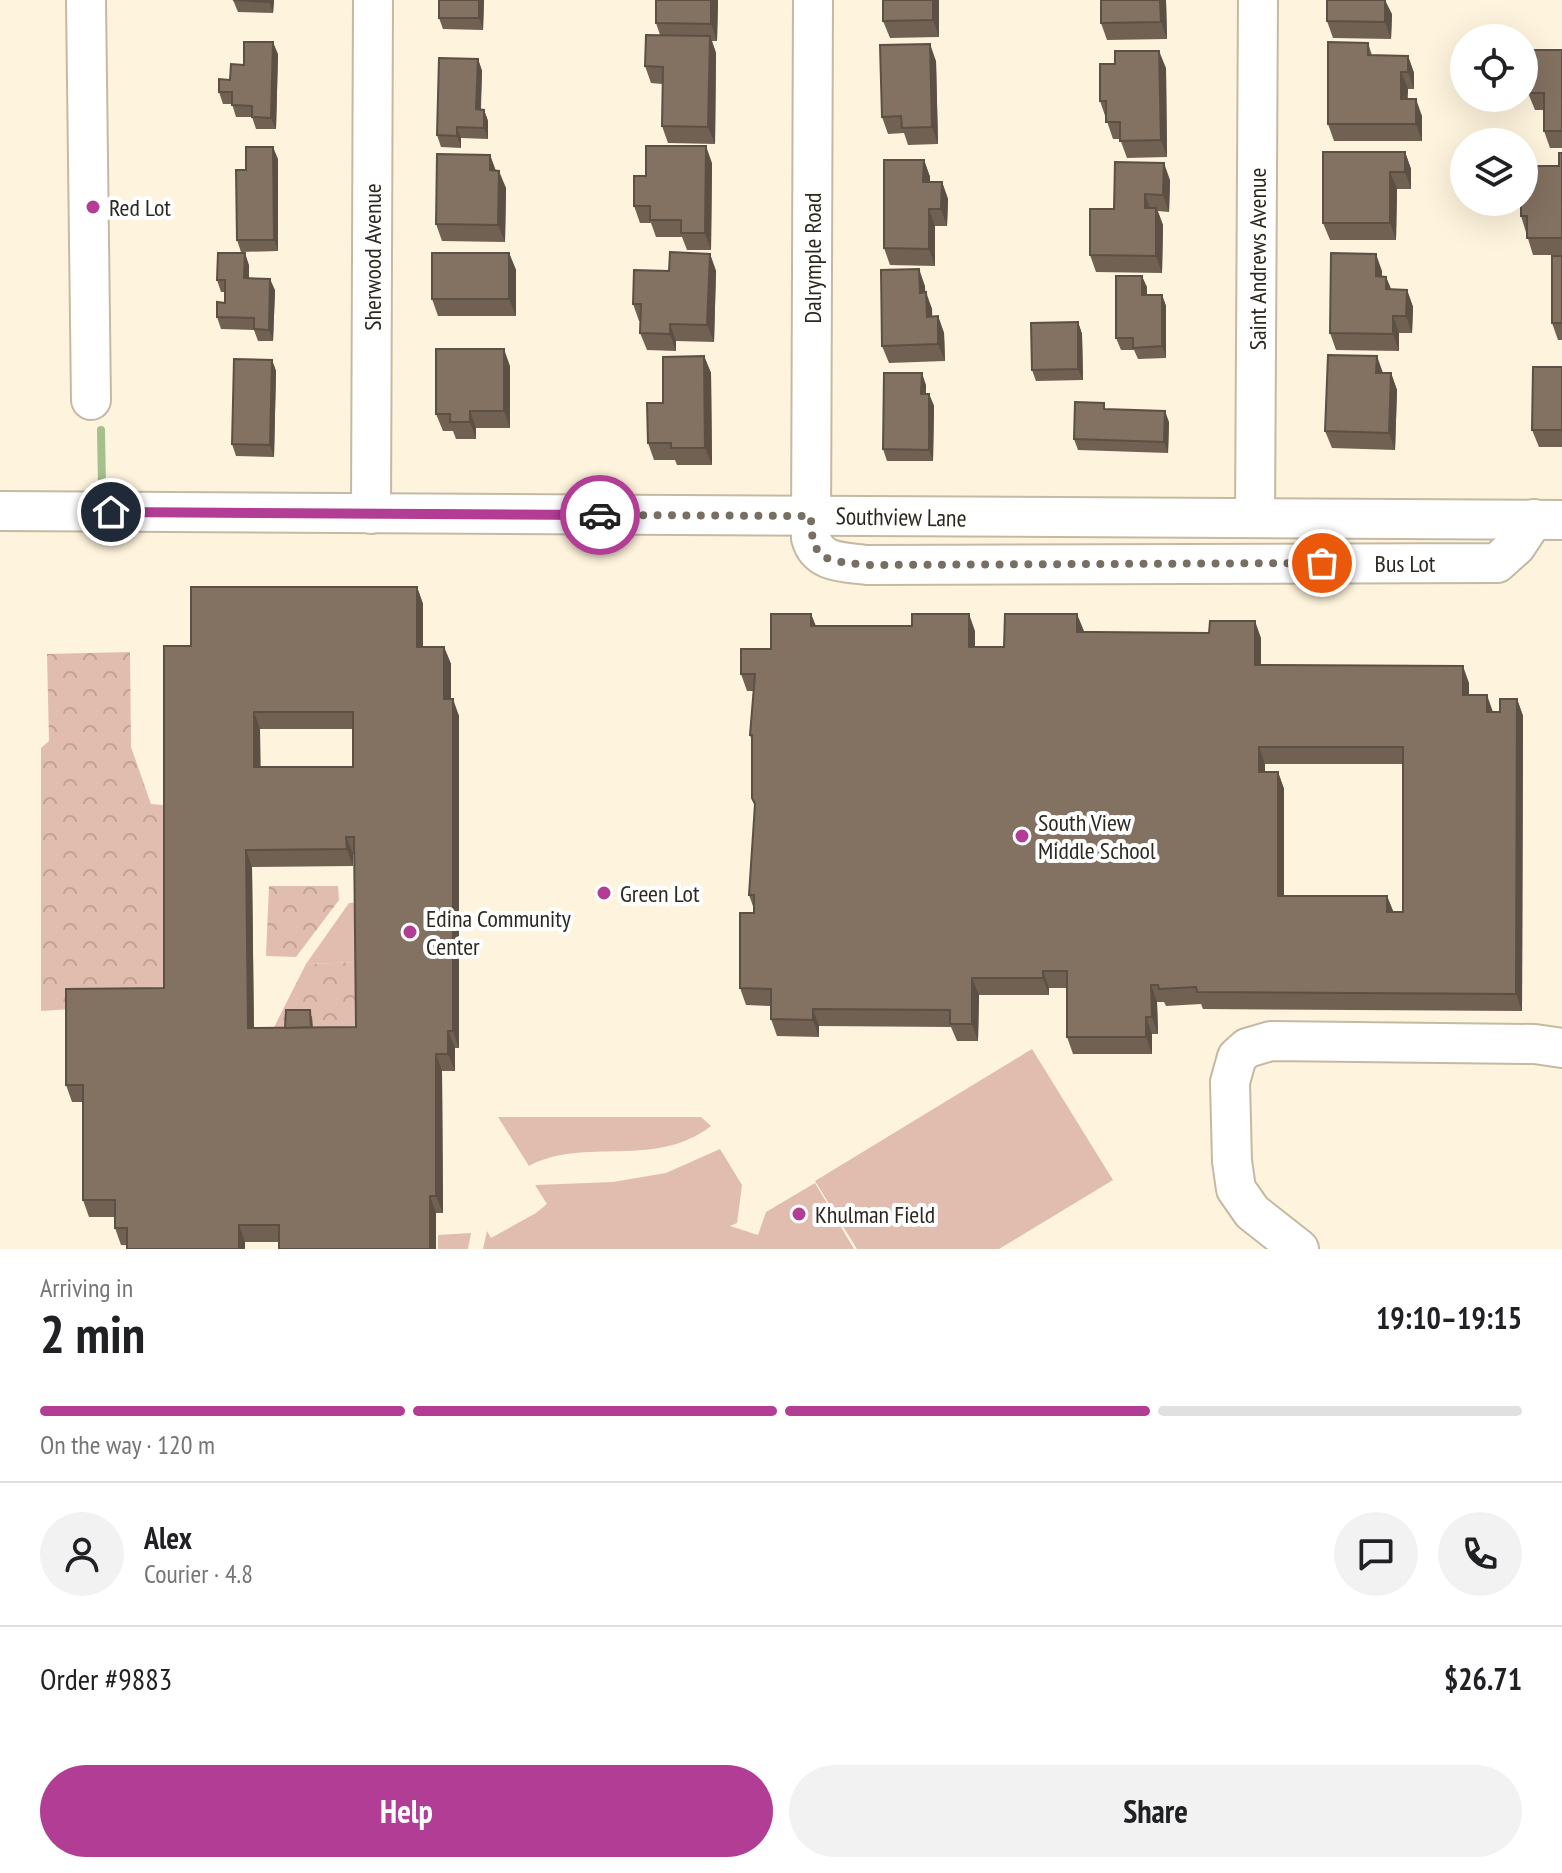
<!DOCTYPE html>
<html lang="en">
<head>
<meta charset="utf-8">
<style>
  :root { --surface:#fff; --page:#f2f2f2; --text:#202124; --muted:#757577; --line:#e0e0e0; --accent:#b23d95 }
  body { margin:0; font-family:"PT Sans Narrow",sans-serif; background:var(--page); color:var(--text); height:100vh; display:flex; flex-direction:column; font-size:30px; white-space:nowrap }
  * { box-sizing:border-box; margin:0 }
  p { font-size:26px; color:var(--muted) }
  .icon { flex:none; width:44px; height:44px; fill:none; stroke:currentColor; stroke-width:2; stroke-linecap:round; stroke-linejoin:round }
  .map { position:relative; height:1249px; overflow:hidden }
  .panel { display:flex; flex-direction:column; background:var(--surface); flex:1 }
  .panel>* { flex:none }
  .buttons { position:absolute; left:1450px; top:24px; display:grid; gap:16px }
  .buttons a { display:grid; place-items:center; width:88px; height:88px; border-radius:50%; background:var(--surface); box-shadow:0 8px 32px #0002; font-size:40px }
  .pin { position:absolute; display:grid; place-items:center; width:68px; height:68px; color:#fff; margin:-34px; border:4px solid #fff; border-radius:50%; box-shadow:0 2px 8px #0007 }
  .courier { position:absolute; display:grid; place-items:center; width:80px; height:80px; margin:-40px; border:6px solid #b23d95; border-radius:50%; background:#fff; color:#222; box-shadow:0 2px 10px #0007 }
  .headline em { font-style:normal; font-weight:800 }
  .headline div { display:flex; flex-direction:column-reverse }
  .headline { display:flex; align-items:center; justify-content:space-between; height:136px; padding:0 40px }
  h1 { font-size:52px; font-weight:800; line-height:60px }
  .bar { display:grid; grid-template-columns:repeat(4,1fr); gap:12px 8px; align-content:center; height:96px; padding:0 40px }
  .bar i { height:10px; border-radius:6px; background:var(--line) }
  .bar .current { background:var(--accent) }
  .bar p { grid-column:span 4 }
  .line { display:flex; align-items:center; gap:20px; padding:0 40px; border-top:2px solid var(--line) }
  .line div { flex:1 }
  .round { display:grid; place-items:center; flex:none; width:84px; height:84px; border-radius:42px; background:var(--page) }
  .action { display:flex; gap:16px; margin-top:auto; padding:16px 40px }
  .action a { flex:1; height:92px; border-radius:48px; background:var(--accent); color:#fff; font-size:32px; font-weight:800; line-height:92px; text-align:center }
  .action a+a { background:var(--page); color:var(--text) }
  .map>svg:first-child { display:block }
  .grass { fill:#e0bdaf }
  .park { fill:url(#park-crowns) }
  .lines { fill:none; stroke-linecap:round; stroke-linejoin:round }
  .stream { stroke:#a7be8e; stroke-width:8 }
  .minor-casing { stroke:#c4baa4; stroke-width:42 }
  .minor { stroke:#fff; stroke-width:38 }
  .wall { fill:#716153; fill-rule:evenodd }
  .shaded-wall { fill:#5c4f44 }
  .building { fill:#837161; stroke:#5c4f44; stroke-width:2; fill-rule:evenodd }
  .done { stroke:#766f62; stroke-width:8; stroke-dasharray:0 14.4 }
  .route { stroke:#b23d95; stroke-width:10 }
  .poi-dot { fill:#b23d95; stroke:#fff; stroke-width:3 }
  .labels { text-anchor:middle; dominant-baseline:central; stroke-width:8; stroke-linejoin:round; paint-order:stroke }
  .poi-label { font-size:24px; fill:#2c2820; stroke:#fff; text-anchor:start }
  .street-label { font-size:24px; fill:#2c2820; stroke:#fff }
</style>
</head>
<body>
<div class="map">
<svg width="1562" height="1249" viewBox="0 0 1562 1249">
  <defs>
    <pattern id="park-crowns" width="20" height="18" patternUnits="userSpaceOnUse" patternTransform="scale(2)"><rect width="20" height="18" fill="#e0bdaf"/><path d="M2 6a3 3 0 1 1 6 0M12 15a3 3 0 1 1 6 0" fill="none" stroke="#c0a296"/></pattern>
  </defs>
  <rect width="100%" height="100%" fill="#fef3dc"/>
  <g class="grass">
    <polygon points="360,902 361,962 306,964 349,903"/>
    <polygon points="1032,1049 1113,1180 999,1249 857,1249 815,1181"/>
    <path d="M498,1117H701L711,1126C654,1170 584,1136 529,1166Z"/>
    <polygon points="720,1149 742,1185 737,1223 730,1226 758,1235 766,1212 815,1183 854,1249 483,1249 487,1231 491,1238 536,1213 547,1204 535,1185 613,1182 666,1173"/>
    <polygon points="471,1233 468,1249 438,1249 438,1235"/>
  </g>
  <g class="park">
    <polygon points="130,652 131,747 151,804 163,805 167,1003 41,1011 41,748 49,741 47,654"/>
    <polygon points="269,886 338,886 339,900 296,957 266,956"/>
    <polygon points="361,962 362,1044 265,1045 306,964"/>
  </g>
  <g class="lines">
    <polyline class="stream" points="101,430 102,487"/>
    <g class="minor-casing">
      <g id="minor">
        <polyline points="86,0 91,400"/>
        <path d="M813,0L811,538C818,564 845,562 867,565L1497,563L1516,546L1534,519"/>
        <polyline points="0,511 1562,520"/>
        <polyline points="371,514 373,0"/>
        <polyline points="1255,518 1258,0"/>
        <polyline points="1299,1249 1252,1212 1236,1189 1232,1161 1230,1082 1237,1057 1247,1048 1271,1041 1535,1044 1562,1048"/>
      </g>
    </g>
    <use href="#minor" class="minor"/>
  </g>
  <g class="wall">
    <polygon points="233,0 274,0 273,13 238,12"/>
    <polygon points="439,0 484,0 483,30 443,29 439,18"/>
    <polygon points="718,0 717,41 712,41 716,53 715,144 668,143 662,126 662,84 651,83 645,66 660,35 656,23"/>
    <polygon points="939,0 939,37 890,38 883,21"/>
    <polygon points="1166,0 1167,39 1107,40 1101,23"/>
    <polygon points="1392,14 1391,39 1333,38 1327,21"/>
    <polygon points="1368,43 1372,55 1408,56 1414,73 1414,89 1408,89 1407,99 1422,116 1422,141 1334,141 1328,124"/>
    <polygon points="1562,50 1562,148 1550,148 1544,131 1544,110 1535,110 1528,93"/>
    <polygon points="278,54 276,129 256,129 252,117 236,117 232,104 223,104 219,92 244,65"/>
    <polygon points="478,59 482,71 481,109 484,110 488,121 488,139 461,138 461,148 441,147 437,135"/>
    <polygon points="936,61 938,144 908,145 904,133 888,134 882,117"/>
    <polygon points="1115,64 1166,68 1167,157 1127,158 1120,139 1113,139 1100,101"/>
    <polygon points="1405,152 1411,169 1411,189 1397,189 1396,240 1330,240 1323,223"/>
    <polygon points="1562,153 1562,255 1533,255 1521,216 1559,166"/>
    <polygon points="490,155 496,171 506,188 505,242 442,241 436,224"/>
    <polygon points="278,159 278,251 241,252 237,240 246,170"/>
    <polygon points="924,160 930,177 930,182 942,182 948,199 947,226 935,226 935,266 890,265 884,248"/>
    <polygon points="712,163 711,250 687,250 682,237 656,237 651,223 640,223 634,206 646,176"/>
    <polygon points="1170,180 1169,212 1158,211 1163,225 1162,273 1096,272 1090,255 1114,209"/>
    <polygon points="509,253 516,270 516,316 438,316 432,299"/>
    <polygon points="710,254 716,271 714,342 676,341 676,351 647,350 640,333 641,321 639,321 633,304 669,271"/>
    <polygon points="1562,256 1562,340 1558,340 1552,323"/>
    <polygon points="249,265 249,278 275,290 273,341 258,341 254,330 221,329 217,317 225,303 225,292 221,292 217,280"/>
    <polygon points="1382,271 1382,276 1386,277 1391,289 1407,290 1413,307 1412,333 1399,333 1399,351 1336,350 1330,333"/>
    <polygon points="925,286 925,292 932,309 932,317 938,316 944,333 945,361 889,363 882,346"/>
    <polygon points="1147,287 1147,295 1162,295 1166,306 1166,358 1138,359 1134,350 1121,350 1116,338"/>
    <polygon points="1078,322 1082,334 1083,380 1036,381 1032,370"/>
    <polygon points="704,356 711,373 712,465 677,465 675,460 654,460 648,443 663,403"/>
    <polygon points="272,360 276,371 274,457 236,456 232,444"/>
    <polygon points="510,366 510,428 476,428 476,439 456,439 453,431 443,431 436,414"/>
    <polygon points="1562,367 1562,447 1539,447 1532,430"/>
    <polygon points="1383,373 1391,373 1397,390 1395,450 1332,448 1325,431"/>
    <polygon points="926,385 926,394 929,394 934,406 933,461 887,461 883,449"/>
    <polygon points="1106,409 1169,422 1168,453 1078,450 1074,439"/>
    <path d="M417,587L423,604V647H444L451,664V699L459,716V1048H455V1071H442L443,1213H436V1249L279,1242H245V1249L121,1245L115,1228V1217H89L83,1200V1102H72L66,1085L164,988L191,646ZM260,729H353V767H260ZM353,854H354L356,1027H313L312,1016L285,1028H254L252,867L353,866Z"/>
    <path d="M811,614L816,626L975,631V647H1004L1084,632L1261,638V665L1469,683V695L1493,712H1500L1517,699L1523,716L1522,1011L1203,1009L1201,1004L1166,1006L1164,1002H1157L1158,1034H1152V1054H1073L1067,1037V988H1049V995H979L978,1041H957L951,1027L819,1026V1037L777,1036L771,1019V1006L746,1005L740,988L754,909L749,895L755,806L752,798V741L750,735L754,691H747L741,674ZM1265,764H1403V912H1393L1387,896H1284V789L1278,772H1265Z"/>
  </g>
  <g class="shaded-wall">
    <polygon points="269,0 274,0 273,13 269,2"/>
    <polygon points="479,0 484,0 483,30 479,18"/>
    <polygon points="711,0 718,0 717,41 711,24"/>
    <polygon points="933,0 939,0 939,37 933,20"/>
    <polygon points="1160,0 1166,0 1167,39 1161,22"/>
    <polygon points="1385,0 1392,14 1391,39 1385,22"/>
    <polygon points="710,36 716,53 715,144 708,127"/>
    <polygon points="273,42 278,54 276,129 271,118"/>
    <polygon points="930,44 936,61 938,144 932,127"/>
    <polygon points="1159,51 1166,68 1167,157 1161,140"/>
    <polygon points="1408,56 1414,73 1414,89 1408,72"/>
    <polygon points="478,59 482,71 480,121 476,109"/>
    <polygon points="1401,72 1408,89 1407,116 1401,99"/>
    <polygon points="1416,99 1422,116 1422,141 1416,124"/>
    <polygon points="484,110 488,121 488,139 484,128"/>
    <polygon points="457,127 461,138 461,148 457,136"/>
    <polygon points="706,146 712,163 711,250 705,233"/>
    <polygon points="273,147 278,159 278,251 274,240"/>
    <polygon points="1405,152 1411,169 1411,189 1405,172"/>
    <polygon points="490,155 496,172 490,170"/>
    <polygon points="924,160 930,177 930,199 923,182"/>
    <polygon points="1164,163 1170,180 1169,212 1163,195"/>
    <polygon points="499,171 506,188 505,242 498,225"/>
    <polygon points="1390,172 1397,189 1396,240 1390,223"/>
    <polygon points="942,182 948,199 947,226 941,209"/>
    <polygon points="1145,194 1151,211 1145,208"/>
    <polygon points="1156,208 1163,225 1162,273 1156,256"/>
    <polygon points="929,209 935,226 935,266 929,249"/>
    <polygon points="245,253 249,265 249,289 244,278"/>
    <polygon points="509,253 516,270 516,316 509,299"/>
    <polygon points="710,254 716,271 714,342 707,325"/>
    <polygon points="1376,254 1382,271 1382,293 1376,276"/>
    <polygon points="919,269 925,286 926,310 920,293"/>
    <polygon points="1142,276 1147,287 1147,306 1142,295"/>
    <polygon points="1386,277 1393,294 1386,289"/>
    <polygon points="270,279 275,290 273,341 269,330"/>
    <polygon points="1407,290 1413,307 1412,333 1406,316"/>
    <polygon points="926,292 932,309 933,334 927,317"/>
    <polygon points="1162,295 1166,306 1166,358 1162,346"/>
    <polygon points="938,316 944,333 945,361 938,344"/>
    <polygon points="1393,316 1399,333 1399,351 1393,334"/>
    <polygon points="1078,322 1082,334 1083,380 1078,369"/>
    <polygon points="670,324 676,341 676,351 670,334"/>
    <polygon points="504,349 510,366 510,428 504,411"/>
    <polygon points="704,356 711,373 712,465 705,448"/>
    <polygon points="1377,356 1383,373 1376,373"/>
    <polygon points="272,360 276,371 274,457 270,445"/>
    <polygon points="922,373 926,385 925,406 921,394"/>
    <polygon points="1391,373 1397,390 1395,450 1389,433"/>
    <polygon points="929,394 934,406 933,461 929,450"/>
    <polygon points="470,411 476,428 476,439 470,422"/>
    <polygon points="1165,411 1169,422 1168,453 1164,442"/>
    <polygon points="417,587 423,604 423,664 417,647"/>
    <polygon points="811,614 817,630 811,626"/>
    <polygon points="969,614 975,631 975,664 969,647"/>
    <polygon points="1077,614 1084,631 1077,632"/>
    <polygon points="1255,621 1261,638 1261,682 1255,665"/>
    <polygon points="444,647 451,664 451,716 444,699"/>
    <polygon points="1463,666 1469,683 1469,712 1463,695"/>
    <polygon points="1487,695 1493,712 1487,712"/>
    <polygon points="453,699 459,716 459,1048 453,1031"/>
    <polygon points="1517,699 1523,716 1522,1011 1516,994"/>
    <polygon points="254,712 260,729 261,784 254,767"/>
    <polygon points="1259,747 1265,764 1265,789 1259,772"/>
    <polygon points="1278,772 1284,789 1284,913 1278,896"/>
    <polygon points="346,837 353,854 353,866 347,849"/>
    <polygon points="246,850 252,867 254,1045 248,1028"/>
    <polygon points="1387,896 1394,913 1387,912"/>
    <polygon points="1043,971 1049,988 1049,995 1043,978"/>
    <polygon points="972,978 979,995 978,1041 972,1024"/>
    <polygon points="1151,985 1157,1002 1158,1034 1152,1017"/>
    <polygon points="813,1009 819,1026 819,1037 813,1020"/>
    <polygon points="1146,1017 1152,1034 1152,1054 1146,1037"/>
    <polygon points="448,1031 455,1048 455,1071 448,1054"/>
    <polygon points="436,1054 442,1071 443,1213 436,1196"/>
    <polygon points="430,1196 436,1213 436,1249 430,1249"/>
    <polygon points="239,1225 245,1242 245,1249 239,1249"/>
  </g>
  <g class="building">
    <polygon points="233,0 269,0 269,2"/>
    <rect x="439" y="0" width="40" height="18"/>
    <polygon points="656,0 711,0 711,24 656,23"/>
    <polygon points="883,0 933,0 933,20 883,21"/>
    <polygon points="1101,0 1160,0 1161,22 1101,23"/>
    <polygon points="1327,0 1385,0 1385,22 1327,21"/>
    <polygon points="646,35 710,36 708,127 662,126 663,67 645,66"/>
    <polygon points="244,42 273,42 271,118 252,117 252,106 232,105 232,92 219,92 219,79 230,80 231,64 244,65"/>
    <polygon points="1328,42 1368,43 1368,55 1408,56 1408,72 1401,72 1401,99 1416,99 1416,124 1328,124"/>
    <polygon points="930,44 932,127 902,128 901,116 882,117 880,45"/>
    <polygon points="1528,50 1562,50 1562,131 1544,131 1544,93 1528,93"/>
    <polygon points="1115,51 1159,51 1161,140 1120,141 1120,122 1106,122 1106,101 1100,101 1100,64 1115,64"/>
    <polygon points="439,58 478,59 476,109 484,110 484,128 457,127 457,136 437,135"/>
    <polygon points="646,146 706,146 705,233 681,233 681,220 650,220 650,206 634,206 634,176 646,176"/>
    <polygon points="246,147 273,147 274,240 237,240 236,170 246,170"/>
    <polygon points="1323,152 1405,152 1405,172 1390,172 1390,223 1323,223"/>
    <polygon points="1559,153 1562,153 1562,238 1527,238 1527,216 1521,216 1521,202 1524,202 1524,166 1559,166"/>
    <polygon points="437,154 490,155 490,170 499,171 498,225 436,224"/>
    <polygon points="884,160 924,160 923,182 942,182 941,209 929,209 929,249 884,248"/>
    <polygon points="1115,162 1164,163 1163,195 1145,194 1145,208 1156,208 1156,256 1090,255 1090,209 1114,209"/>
    <polygon points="670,252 710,254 707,325 670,324 670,334 640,333 641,304 633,304 634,270 669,271"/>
    <polygon points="218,253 245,253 244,278 270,279 269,330 254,329 254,318 217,317 217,302 225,303 225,280 217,280"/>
    <rect x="432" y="253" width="77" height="46"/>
    <polygon points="1331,253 1376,254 1376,276 1386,277 1386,289 1407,290 1406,316 1393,316 1393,334 1330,333"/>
    <rect x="1552" y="256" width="10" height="67"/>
    <polygon points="919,269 920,293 926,292 927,317 938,316 938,344 882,346 881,270"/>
    <polygon points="1116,276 1142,276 1142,295 1162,295 1162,346 1133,348 1133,338 1116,338"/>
    <polygon points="1078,322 1078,369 1032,370 1031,323"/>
    <polygon points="436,349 504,349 504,411 470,411 470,422 450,422 450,414 436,414"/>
    <polygon points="1328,355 1377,356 1376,373 1391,373 1389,433 1325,431"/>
    <polygon points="704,356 705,448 671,448 671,443 648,443 647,403 663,403 663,357"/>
    <polygon points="234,359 272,360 270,445 232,444"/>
    <polygon points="1533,367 1562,367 1562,430 1532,430"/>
    <polygon points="884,373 922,373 921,394 929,394 929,450 883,449"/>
    <polygon points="1075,402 1104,403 1104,409 1165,411 1164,442 1074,439"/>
    <path d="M191,587H417V647H444V699H453V1031H448V1054H436V1196H430V1249H279V1225H239V1249H127V1228H115V1200H83V1085H66V989L164,988V646H191ZM254,712H353V767H254ZM346,837H354L356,1027L248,1028L246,850L347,849Z"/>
    <path d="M771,614H811V626H912V614H969V647H1004L1005,614H1077V632H1094L1209,633L1210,621H1255V665L1463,666V695H1487V712H1500V699H1517L1516,994L1197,992L1196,987L1159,989L1158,985H1151L1152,1017H1146V1037H1067V971H1043V978H972V1024H950V1010L813,1009V1020L771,1019V989L740,988V913H754V895H749L755,804L752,798V735H750L755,674H741V649H771ZM1259,747H1403V912H1387V896H1278V772H1259Z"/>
    <polygon points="286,1010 310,1010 311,1027 285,1028"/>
  </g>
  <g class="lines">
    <path class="done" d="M600,515L811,516C811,563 826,560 867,565L1322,563"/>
    <polyline class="route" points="111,512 600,515"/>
  </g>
  <g class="poi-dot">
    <circle cx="93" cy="207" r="8"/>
    <circle cx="1022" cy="836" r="8"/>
    <circle cx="604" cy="893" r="8"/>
    <circle cx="410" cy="932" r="8"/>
    <circle cx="799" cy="1214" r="8"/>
  </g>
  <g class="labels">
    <g class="poi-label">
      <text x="109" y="207">Red Lot</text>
      <text x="1038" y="822">South View<tspan x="1038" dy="28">Middle School</tspan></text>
      <text x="620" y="893">Green Lot</text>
      <text x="426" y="918">Edina Community<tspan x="426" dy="28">Center</tspan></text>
      <text x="815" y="1214">Khulman Field</text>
    </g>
    <g class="street-label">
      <text transform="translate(372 257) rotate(-90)">Sherwood Avenue</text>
      <text transform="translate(812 258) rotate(-90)">Dalrymple Road</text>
      <text transform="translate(1257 259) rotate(-90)">Saint Andrews Avenue</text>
      <text transform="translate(901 517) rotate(1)">Southview Lane</text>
      <text x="1405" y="563">Bus Lot</text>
    </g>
  </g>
</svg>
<div class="buttons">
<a><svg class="icon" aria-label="locate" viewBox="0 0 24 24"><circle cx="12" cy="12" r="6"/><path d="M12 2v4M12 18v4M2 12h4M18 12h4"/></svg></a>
<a><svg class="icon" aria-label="layers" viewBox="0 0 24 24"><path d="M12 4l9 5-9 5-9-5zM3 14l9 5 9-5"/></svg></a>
</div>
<div class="pin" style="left:1322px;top:563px;background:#ea580c"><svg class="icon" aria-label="bag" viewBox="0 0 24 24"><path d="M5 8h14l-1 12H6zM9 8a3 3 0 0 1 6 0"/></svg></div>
<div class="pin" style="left:111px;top:512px;background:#1f2937"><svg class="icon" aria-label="home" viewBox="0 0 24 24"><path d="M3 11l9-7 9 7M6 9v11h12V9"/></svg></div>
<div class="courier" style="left:600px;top:515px"><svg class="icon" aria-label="car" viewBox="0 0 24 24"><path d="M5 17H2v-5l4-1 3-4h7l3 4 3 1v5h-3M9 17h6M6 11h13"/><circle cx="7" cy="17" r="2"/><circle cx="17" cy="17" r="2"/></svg></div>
</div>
<section class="panel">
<div class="headline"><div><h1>2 min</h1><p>Arriving in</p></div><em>19:10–19:15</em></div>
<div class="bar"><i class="current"></i><i class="current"></i><i class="current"></i><i></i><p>On the way · 120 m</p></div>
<div class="line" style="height:144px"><a class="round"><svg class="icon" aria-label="person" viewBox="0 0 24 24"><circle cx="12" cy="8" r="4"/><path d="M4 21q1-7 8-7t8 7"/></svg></a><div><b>Alex</b><p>Courier · 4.8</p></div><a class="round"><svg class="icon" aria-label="chat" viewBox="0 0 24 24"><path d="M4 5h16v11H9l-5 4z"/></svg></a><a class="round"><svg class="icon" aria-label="phone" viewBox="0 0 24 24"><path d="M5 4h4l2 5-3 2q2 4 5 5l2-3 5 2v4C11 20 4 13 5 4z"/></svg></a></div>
<div class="line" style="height:104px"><div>Order #9883</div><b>$26.71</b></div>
<div class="action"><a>Help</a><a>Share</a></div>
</section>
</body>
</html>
